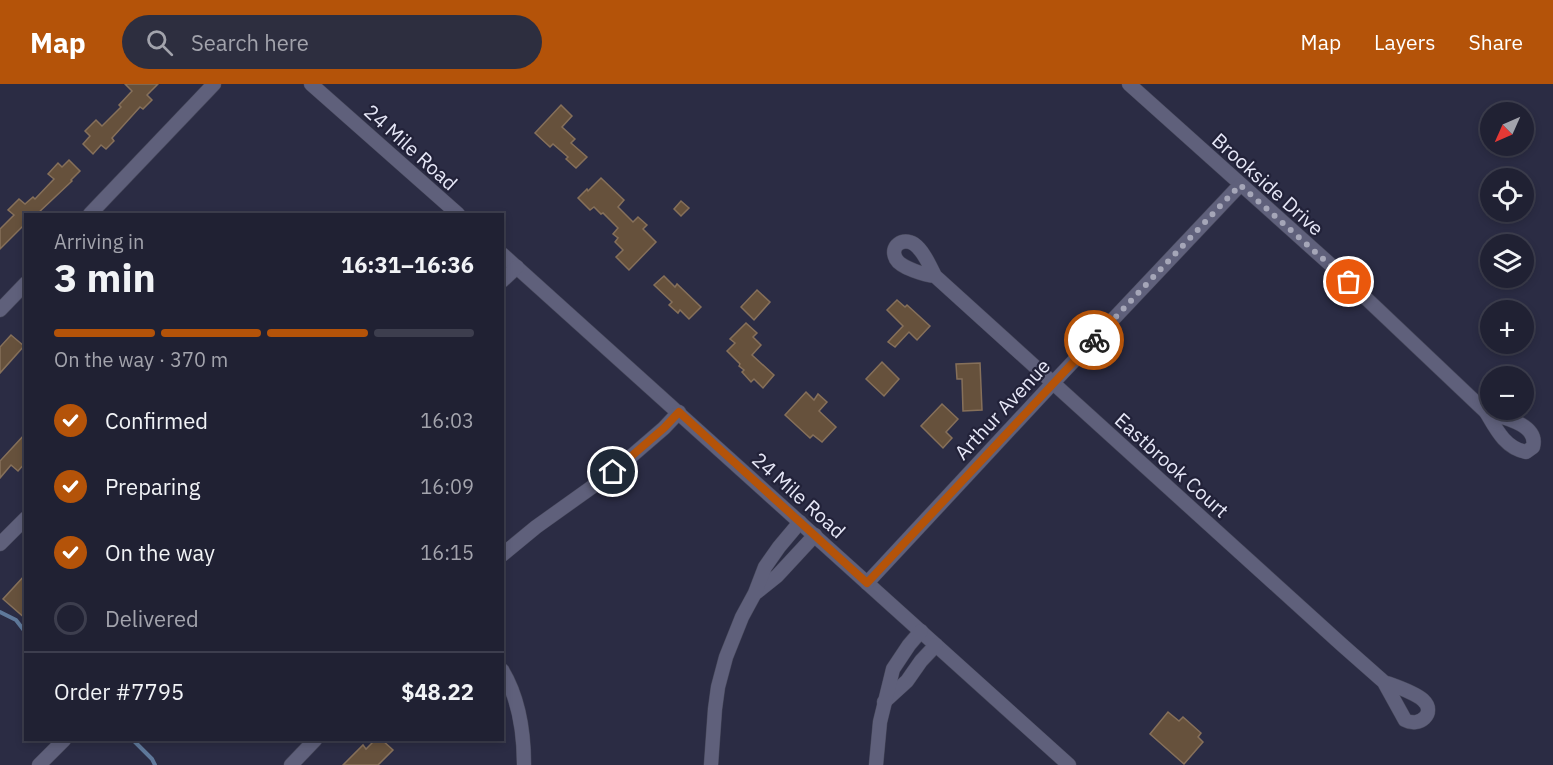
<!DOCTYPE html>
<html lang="en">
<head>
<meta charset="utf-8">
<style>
  :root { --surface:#202133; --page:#2d2e3f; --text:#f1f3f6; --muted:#a2a3ac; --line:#3d3e4e; --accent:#b45309 }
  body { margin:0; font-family:"IBM Plex Sans",sans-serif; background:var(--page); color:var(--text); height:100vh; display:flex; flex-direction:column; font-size:22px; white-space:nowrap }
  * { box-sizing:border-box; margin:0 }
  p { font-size:20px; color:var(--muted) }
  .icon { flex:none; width:33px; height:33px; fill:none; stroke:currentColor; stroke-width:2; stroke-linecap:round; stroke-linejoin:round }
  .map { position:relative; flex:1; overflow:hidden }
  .details { position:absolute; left:24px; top:129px; width:480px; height:528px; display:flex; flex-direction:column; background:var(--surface); border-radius:0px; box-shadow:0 3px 9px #0003,0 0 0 2px var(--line) }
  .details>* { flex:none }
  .needle { width:39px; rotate:225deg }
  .fabs { position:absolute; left:1480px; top:18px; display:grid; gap:12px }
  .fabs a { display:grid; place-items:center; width:54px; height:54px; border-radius:50%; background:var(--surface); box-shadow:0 3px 9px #0003,0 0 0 2px var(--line); font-size:30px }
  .pin { position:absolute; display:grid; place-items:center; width:51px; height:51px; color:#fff; margin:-26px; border:3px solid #fff; border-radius:50%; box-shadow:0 2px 6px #0007 }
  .courier { position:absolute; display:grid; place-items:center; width:60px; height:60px; margin:-30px; border:4px solid #b45309; border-radius:50%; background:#fff; color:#222; box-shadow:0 2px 8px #0007 }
  .summary em { font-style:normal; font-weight:700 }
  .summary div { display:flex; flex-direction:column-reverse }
  .summary { display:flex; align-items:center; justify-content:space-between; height:102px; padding:0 30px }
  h1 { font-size:39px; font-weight:700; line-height:45px }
  .bar { display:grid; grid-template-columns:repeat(4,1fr); gap:9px 6px; align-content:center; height:72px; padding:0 30px }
  .bar i { height:8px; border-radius:4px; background:var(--line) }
  .bar .selected { background:var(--accent) }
  .bar p { grid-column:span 4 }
  .line { display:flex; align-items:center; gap:15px; padding:0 30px; border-top:2px solid var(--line) }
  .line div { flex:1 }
  ol { padding:0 30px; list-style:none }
  li { display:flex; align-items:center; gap:18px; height:66px }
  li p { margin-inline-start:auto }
  li .icon { padding:6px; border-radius:50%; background:var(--accent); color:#fff; stroke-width:4 }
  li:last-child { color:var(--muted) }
  li i { width:33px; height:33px; border:3px solid var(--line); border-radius:50% }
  header { display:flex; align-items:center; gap:36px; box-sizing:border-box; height:84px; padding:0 30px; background:var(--accent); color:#fff }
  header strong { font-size:28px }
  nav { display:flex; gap:33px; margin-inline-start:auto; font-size:21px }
  .search { width:420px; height:54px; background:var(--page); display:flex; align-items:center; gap:15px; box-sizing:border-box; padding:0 21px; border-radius:33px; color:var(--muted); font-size:22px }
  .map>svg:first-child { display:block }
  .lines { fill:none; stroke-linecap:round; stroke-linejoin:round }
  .stream { stroke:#5f799b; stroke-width:4 }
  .building { fill:#66513c; stroke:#86705a; stroke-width:1.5 }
  .minor-casing { stroke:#46475a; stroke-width:15 }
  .minor { stroke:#5f607b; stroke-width:14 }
  .done { stroke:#a5a6b8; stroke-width:6; stroke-dasharray:0 10.8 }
  .route { stroke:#b45309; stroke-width:8 }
  .labels { text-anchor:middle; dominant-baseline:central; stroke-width:4.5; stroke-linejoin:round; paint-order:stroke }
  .street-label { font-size:20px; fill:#e6e7f7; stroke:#222239 }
</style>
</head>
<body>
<header>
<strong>Map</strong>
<div class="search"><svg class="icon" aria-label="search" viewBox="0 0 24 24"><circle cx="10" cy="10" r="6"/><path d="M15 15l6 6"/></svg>Search here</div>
<nav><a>Map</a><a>Layers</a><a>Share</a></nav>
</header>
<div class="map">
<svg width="1553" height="681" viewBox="0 0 1553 681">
  <rect width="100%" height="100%" fill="#2b2c44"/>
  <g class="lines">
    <g class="stream">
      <polyline points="0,528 16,536 26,549"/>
      <polyline points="133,656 152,675 155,681"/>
    </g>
  </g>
  <g class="building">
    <polygon points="125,0 158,0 147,11 152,16 143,25 140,23 112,54 114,57 106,65 101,61 93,70 83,60 90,52 85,47 96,36 102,42 121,23 119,21 132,7"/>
    <polygon points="561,21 572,32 562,43 575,55 571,59 587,73 576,84 566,75 568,73 553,60 550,63 535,49"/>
    <polygon points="69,76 80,87 71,96 72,97 37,130 26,130 26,139 0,165 0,145 14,131 8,126 19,115 25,120 33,113 35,115 54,95 48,90 58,79 62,83"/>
    <polygon points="601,94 624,116 618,123 633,138 638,133 647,141 643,145 656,158 629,186 616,173 623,166 615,158 618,154 613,150 618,144 603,129 601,130 594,123 590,126 578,114 587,105 588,107"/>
    <polygon points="681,117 689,124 681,132 674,125"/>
    <polygon points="664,192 675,203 677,200 701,223 689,235 680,226 678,229 669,221 672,218 654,201"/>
    <polygon points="757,206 770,218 754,236 741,223"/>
    <polygon points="897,216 905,223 907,221 930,242 917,256 909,248 895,263 888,258 903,242 887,226"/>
    <polygon points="746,239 757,249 753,253 761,261 752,271 774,291 763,304 754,295 751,298 742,288 744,286 739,282 740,280 727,267 735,259 730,255"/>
    <polygon points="11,251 24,262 0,289 0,263"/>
    <polygon points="882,278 899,295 884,312 866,295"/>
    <polygon points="980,279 982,326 963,327 962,295 957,295 956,280"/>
    <polygon points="806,308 814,316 818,310 827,318 819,327 836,343 822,358 813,351 810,354 785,331"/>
    <polygon points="942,320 958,335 946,348 952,354 943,364 921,342"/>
    <polygon points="26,349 26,378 18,387 11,381 0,394 0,377"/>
    <polygon points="26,490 26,535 3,515"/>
    <polygon points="1168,628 1179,637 1183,633 1201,649 1198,653 1203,658 1184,680 1150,650"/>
    <polygon points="375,656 382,656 393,666 378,681 343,681 363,661 366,665"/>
  </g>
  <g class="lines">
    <g class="minor-casing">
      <g id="minor">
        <polyline points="311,0 458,130"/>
        <polyline points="1129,0 1332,182 1486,328"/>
        <polyline points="90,130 214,0"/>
        <polyline points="502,170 1069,681"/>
        <path d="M935,192C925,191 901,184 896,175C889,162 903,153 914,160C923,166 930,182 935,192L1341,560L1384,598L1405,636C1419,644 1437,629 1423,616C1414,608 1395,602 1384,598"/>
        <polyline points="502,197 517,183"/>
        <polyline points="0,226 26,199"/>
        <path d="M1486,328C1502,333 1539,340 1533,363L1526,368C1505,364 1496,345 1486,328Z"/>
        <polyline points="0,460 26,434"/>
        <polyline points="502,471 536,443 613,388 664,344 679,328"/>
        <polyline points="867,499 1052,300 1240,101"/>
        <polyline points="757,508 777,492 815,451"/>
        <path d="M502,586C519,614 524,649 524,681"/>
        <polyline points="884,618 907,597 921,577 936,561"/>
        <polyline points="39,681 64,656"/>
        <polyline points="291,681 315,656"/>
        <polyline points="711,681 715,625 718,603 726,573 742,533 755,509 765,483 779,463 800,438"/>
        <polyline points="876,681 880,638 893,585 909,561 921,547"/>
      </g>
    </g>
    <use href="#minor" class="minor"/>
  </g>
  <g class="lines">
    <polyline class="done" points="1094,256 1240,101 1349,198"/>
    <polyline class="route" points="613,388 664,344 679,328 867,499 1094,256"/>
  </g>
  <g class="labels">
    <g class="street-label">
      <text transform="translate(411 63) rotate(42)">24 Mile Road</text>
      <text transform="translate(1268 100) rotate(42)">Brookside Drive</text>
      <text transform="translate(1002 325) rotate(-47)">Arthur Avenue</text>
      <text transform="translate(1172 381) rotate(42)">Eastbrook Court</text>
      <text transform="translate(799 411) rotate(42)">24 Mile Road</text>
    </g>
  </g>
</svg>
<div class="fabs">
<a><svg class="needle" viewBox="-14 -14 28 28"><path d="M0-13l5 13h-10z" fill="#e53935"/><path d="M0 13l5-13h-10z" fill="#a2a3ac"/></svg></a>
<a><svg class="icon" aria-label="locate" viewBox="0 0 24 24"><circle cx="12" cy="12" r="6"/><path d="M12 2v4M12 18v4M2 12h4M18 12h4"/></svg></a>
<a><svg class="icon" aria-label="layers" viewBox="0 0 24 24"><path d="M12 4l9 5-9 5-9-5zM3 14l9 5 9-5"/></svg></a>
<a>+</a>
<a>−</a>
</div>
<div class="pin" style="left:1349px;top:198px;background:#ea580c"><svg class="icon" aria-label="bag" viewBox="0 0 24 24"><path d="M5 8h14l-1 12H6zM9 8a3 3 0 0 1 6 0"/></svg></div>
<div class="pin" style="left:613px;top:388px;background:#1f2937"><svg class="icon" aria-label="home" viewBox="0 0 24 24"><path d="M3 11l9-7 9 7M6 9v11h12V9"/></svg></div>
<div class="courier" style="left:1094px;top:256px"><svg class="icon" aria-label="bike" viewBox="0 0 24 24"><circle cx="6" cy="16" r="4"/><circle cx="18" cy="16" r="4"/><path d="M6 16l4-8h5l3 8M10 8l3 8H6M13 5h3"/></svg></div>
<section class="details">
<div class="summary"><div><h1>3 min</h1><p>Arriving in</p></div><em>16:31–16:36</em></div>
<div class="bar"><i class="selected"></i><i class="selected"></i><i class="selected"></i><i></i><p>On the way · 370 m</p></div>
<ol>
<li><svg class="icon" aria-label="check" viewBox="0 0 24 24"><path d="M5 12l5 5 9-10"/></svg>Confirmed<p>16:03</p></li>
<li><svg class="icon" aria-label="check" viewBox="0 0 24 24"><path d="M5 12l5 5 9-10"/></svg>Preparing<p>16:09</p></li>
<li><svg class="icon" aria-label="check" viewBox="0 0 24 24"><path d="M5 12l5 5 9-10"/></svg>On the way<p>16:15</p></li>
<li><i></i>Delivered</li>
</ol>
<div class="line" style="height:78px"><div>Order #7795</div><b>$48.22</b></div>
</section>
</div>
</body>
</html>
